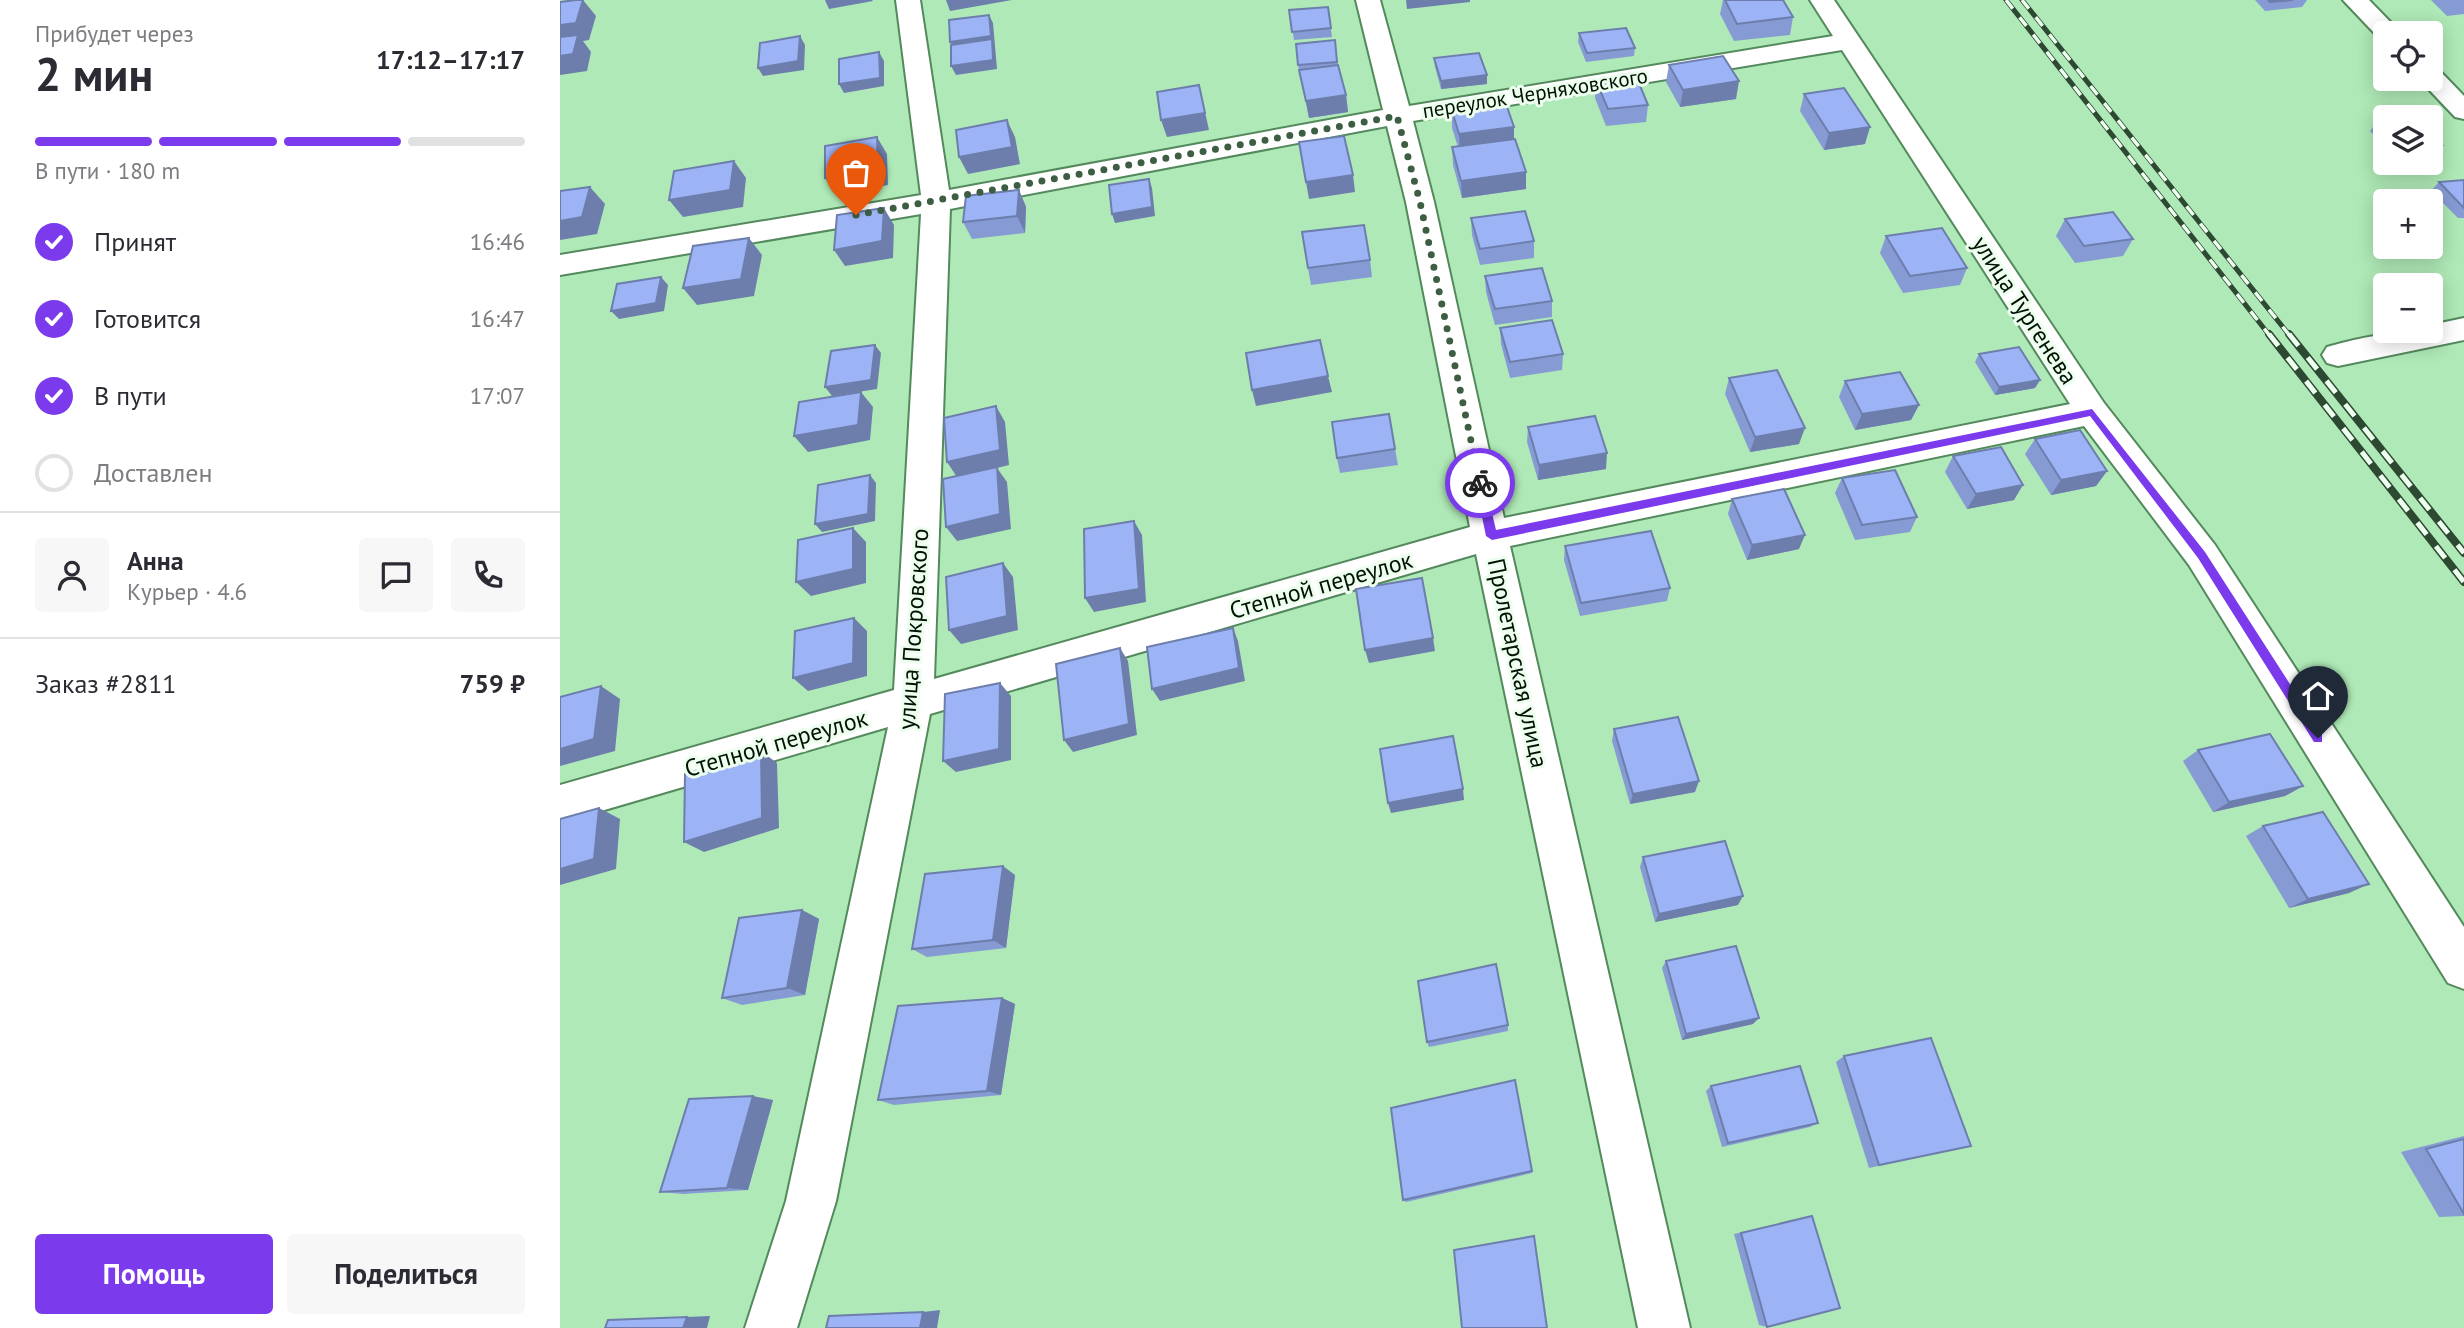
<!DOCTYPE html>
<html lang="ru">
<head>
<meta charset="utf-8">
<style>
  :root { --surface:#fff; --page:#f7f7f7; --text:#2b2b33; --muted:#7c7c81; --line:#e1e1e2; --accent:#7c3aed }
  body { margin:0; font-family:"PT Sans",sans-serif; background:var(--page); color:var(--text); height:100vh; display:flex; flex-direction:column; font-size:26px; white-space:nowrap }
  * { box-sizing:border-box; margin:0 }
  p { font-size:23px; color:var(--muted) }
  .icon { flex:none; width:38px; height:38px; fill:none; stroke:currentColor; stroke-width:2; stroke-linecap:round; stroke-linejoin:round }
  .map { position:relative; flex:1; overflow:hidden }
  .side { display:flex; flex-direction:column; background:var(--surface); width:560px }
  .side>* { flex:none }
  .controls { position:absolute; left:1813px; top:21px; display:grid; gap:14px }
  .controls a { display:grid; place-items:center; width:70px; height:70px; border-radius:7px; background:var(--surface); box-shadow:0 4px 18px #0003; font-size:35px }
  .pin { position:absolute; display:grid; place-items:center; width:60px; height:60px; color:#fff; margin:-72px -30px; border-radius:50% 50% 50% 0; rotate:-45deg; box-shadow:0 0 7px #0007 }
  .pin .icon { rotate:45deg }
  .courier { position:absolute; display:grid; place-items:center; width:70px; height:70px; margin:-35px; border:5px solid #7c3aed; border-radius:50%; background:#fff; color:#222; box-shadow:0 2px 9px #0007 }
  .summary em { font-style:normal; font-weight:700 }
  .summary div { display:flex; flex-direction:column-reverse }
  .summary { display:flex; align-items:center; justify-content:space-between; height:119px; padding:0 35px }
  h1 { font-size:46px; font-weight:700; line-height:52px }
  .bar { display:grid; grid-template-columns:repeat(4,1fr); gap:10px 7px; align-content:center; height:84px; padding:0 35px }
  .bar i { height:9px; border-radius:5px; background:var(--line) }
  .bar .on { background:var(--accent) }
  .bar p { grid-column:span 4 }
  .line { display:flex; align-items:center; gap:18px; padding:0 35px; border-top:2px solid var(--line) }
  .line div { flex:1 }
  .round { display:grid; place-items:center; flex:none; width:74px; height:74px; border-radius:7px; background:var(--page) }
  ol { padding:0 35px; list-style:none }
  li { display:flex; align-items:center; gap:21px; height:77px }
  li p { margin-inline-start:auto }
  li .icon { padding:7px; border-radius:50%; background:var(--accent); color:#fff; stroke-width:4 }
  li:last-child { color:var(--muted) }
  li i { width:38px; height:38px; border:4px solid var(--line); border-radius:50% }
  .button { display:flex; gap:14px; margin-top:auto; padding:14px 35px }
  .button a { flex:1; height:80px; border-radius:7px; background:var(--accent); color:#fff; font-size:28px; font-weight:700; line-height:80px; text-align:center }
  .button a+a { background:var(--page); color:var(--text) }
  main { display:flex; flex:1; min-height:0 }
  .map>svg:first-child { display:block }
  .lines { fill:none; stroke-linecap:round; stroke-linejoin:round }
  .street-casing { stroke:#53895c; stroke-width:4 }
  .street { fill:#fff; fill-rule:evenodd }
  .rail-far1-casing { stroke:#2d4931; stroke-width:5 }
  .rail-casing { stroke:#2d4931; stroke-width:8 }
  .rail-far1 { stroke:#edfeef; stroke-width:3.5; stroke-dasharray:11; stroke-linecap:butt }
  .rail { stroke:#edfeef; stroke-width:5; stroke-dasharray:15; stroke-linecap:butt }
  .wall { fill:#869bd4 }
  .shaded-wall { fill:#6d7eac }
  .building { fill:#9cb4f6; stroke:#6d7eac; stroke-width:2 }
  .route { fill:#7c3aed }
  .done { stroke:#3d5e42; stroke-width:7; stroke-dasharray:0 12.6 }
  .labels { text-anchor:middle; dominant-baseline:central; stroke-width:6; stroke-linejoin:round; paint-order:stroke }
  .far-street-label { font-size:21px; fill:#001303; stroke:#edfeef }
  .street-label { font-size:24px; fill:#001303; stroke:#edfeef }
</style>
</head>
<body>
<main>
<section class="side">
<div class="summary"><div><h1>2 мин</h1><p>Прибудет через</p></div><em>17:12–17:17</em></div>
<div class="bar"><i class="on"></i><i class="on"></i><i class="on"></i><i></i><p>В пути · 180 m</p></div>
<ol>
<li><svg class="icon" aria-label="check" viewBox="0 0 24 24"><path d="M5 12l5 5 9-10"/></svg>Принят<p>16:46</p></li>
<li><svg class="icon" aria-label="check" viewBox="0 0 24 24"><path d="M5 12l5 5 9-10"/></svg>Готовится<p>16:47</p></li>
<li><svg class="icon" aria-label="check" viewBox="0 0 24 24"><path d="M5 12l5 5 9-10"/></svg>В пути<p>17:07</p></li>
<li><i></i>Доставлен</li>
</ol>
<div class="line" style="height:126px"><a class="round"><svg class="icon" aria-label="person" viewBox="0 0 24 24"><circle cx="12" cy="8" r="4"/><path d="M4 21q1-7 8-7t8 7"/></svg></a><div><b>Анна</b><p>Курьер · 4.6</p></div><a class="round"><svg class="icon" aria-label="chat" viewBox="0 0 24 24"><path d="M4 5h16v11H9l-5 4z"/></svg></a><a class="round"><svg class="icon" aria-label="phone" viewBox="0 0 24 24"><path d="M5 4h4l2 5-3 2q2 4 5 5l2-3 5 2v4C11 20 4 13 5 4z"/></svg></a></div>
<div class="line" style="height:91px"><div>Заказ #2811</div><b>759 ₽</b></div>
<div class="button"><a>Помощь</a><a>Поделиться</a></div>
</section>
<div class="map">
<svg width="1904" height="1328" viewBox="0 0 1904 1328">
  <rect width="100%" height="100%" fill="#afe9b7"/>
  <g class="lines">
    <g class="street-casing">
      <g id="street">
        <path d="M336,0H360L389,190L823,110L796,0H820L849,106L1273,36L1250,0H1274L1544,403L1655,545L1904,927V989L1888,983L1629,565L1524,426L950,546L1130,1328H1078L916,554L370,714L276,1201L237,1328H185L226,1201L328,727L0,823V785L334,690L361,214L0,275V255L361,195ZM1282,50L1510,404L944,518L874,202L853,121ZM827,126L846,202L910,527L374,679L390,209Z"/>
        <polygon points="1783,0 1809,0 1841,33 1825,33 1825,40 1819,38"/>
        <polygon points="1871,69 1880,71 1904,96 1904,119 1895,117 1859,79 1871,79"/>
        <path d="M1904,318V340L1778,366L1767,363L1762,355L1767,347C1801,337 1836,331 1871,331V325Z"/>
      </g>
    </g>
    <use href="#street" class="street"/>
    <g class="rail-far1-casing">
      <g id="rail-far1">
        <polyline points="1446,0 1710,336"/>
        <polyline points="1462,0 1730,336"/>
      </g>
    </g>
    <g class="rail-casing">
      <g id="rail">
        <polyline points="1709,334 1904,582"/>
        <polyline points="1729,334 1904,553"/>
      </g>
    </g>
    <use href="#rail-far1" class="rail-far1"/>
    <use href="#rail" class="rail"/>
  </g>
  <g class="wall">
    <polygon points="1163,0 1223,0 1233,17 1230,35 1174,41 1160,14"/>
    <polygon points="1695,0 1747,0 1742,7 1705,11"/>
    <polygon points="1871,0 1904,0 1904,14 1887,16"/>
    <polygon points="768,7 772,37 734,40 729,10"/>
    <polygon points="1019,33 1075,48 1074,56 1026,62 1018,42"/>
    <polygon points="775,40 778,65 786,95 788,112 749,118 738,65"/>
    <polygon points="874,58 927,84 881,89 875,67"/>
    <polygon points="1109,65 1176,99 1120,107 1106,82"/>
    <polygon points="1036,81 1088,105 1086,122 1046,126 1035,98"/>
    <polygon points="1244,94 1305,144 1264,150 1240,111"/>
    <polygon points="892,111 954,127 954,140 966,172 966,189 902,198 893,165 892,147 898,147 892,128"/>
    <polygon points="1825,121 1825,146 1810,131 1817,122"/>
    <polygon points="1871,134 1882,145 1875,154 1871,154"/>
    <polygon points="1904,180 1904,218 1898,218 1871,191 1879,182"/>
    <polygon points="459,190 466,207 465,233 412,239 403,222"/>
    <polygon points="911,218 974,241 974,258 920,265 912,235"/>
    <polygon points="1505,219 1573,239 1563,256 1515,263 1496,236"/>
    <polygon points="1326,236 1407,268 1400,285 1343,293 1320,253"/>
    <polygon points="810,260 812,277 751,285 748,268"/>
    <polygon points="925,276 992,301 992,317 935,325 926,292"/>
    <polygon points="940,328 1003,354 1002,370 950,378 941,344"/>
    <polygon points="1419,354 1480,380 1475,388 1435,395 1415,362"/>
    <polygon points="1169,378 1239,444 1190,452 1165,394"/>
    <polygon points="1285,381 1359,405 1351,420 1295,430 1279,397"/>
    <polygon points="968,427 1046,469 978,480 967,442"/>
    <polygon points="1475,439 1547,471 1536,486 1491,495 1465,454"/>
    <polygon points="835,449 838,465 780,473 777,458"/>
    <polygon points="1393,456 1454,500 1407,509 1385,472"/>
    <polygon points="1282,478 1357,517 1350,532 1295,540 1275,493"/>
    <polygon points="1172,499 1239,549 1187,560 1168,514"/>
    <polygon points="1005,546 1110,588 1107,601 1020,616 1004,560"/>
    <polygon points="1054,729 1135,792 1070,804 1052,741"/>
    <polygon points="1638,750 1743,786 1725,796 1653,812 1623,761"/>
    <polygon points="1703,826 1789,893 1729,908 1686,836"/>
    <polygon points="1083,857 1178,905 1095,922 1080,867"/>
    <polygon points="455,875 446,948 367,957 352,949"/>
    <polygon points="242,910 259,919 245,995 182,1005 162,998"/>
    <polygon points="1106,961 1193,1024 1122,1040 1102,968"/>
    <polygon points="442,998 455,1004 441,1095 334,1105 318,1100"/>
    <polygon points="948,1025 948,1031 869,1047 867,1042"/>
    <polygon points="1284,1056 1411,1146 1309,1168 1276,1062"/>
    <polygon points="1151,1086 1258,1123 1250,1127 1162,1147 1146,1091"/>
    <polygon points="213,1100 188,1190 123,1194 100,1192"/>
    <polygon points="1904,1136 1904,1216 1879,1217 1841,1152"/>
    <polygon points="972,1171 972,1173 846,1202 843,1200"/>
    <polygon points="1244,1218 1207,1327 1199,1325 1174,1234"/>
  </g>
  <g class="shaded-wall">
    <polygon points="23,0 36,16 29,40 23,41 31,52 27,71 0,75 0,25"/>
    <polygon points="265,0 312,0 313,1 269,9"/>
    <polygon points="386,0 452,0 390,11"/>
    <polygon points="846,0 910,0 910,2 847,9"/>
    <polygon points="429,15 433,23 437,69 396,75 391,66 394,51 390,42"/>
    <polygon points="240,36 245,45 244,70 203,76 198,68"/>
    <polygon points="319,52 324,61 324,86 284,93 279,84"/>
    <polygon points="927,75 927,84 881,89 881,81"/>
    <polygon points="1179,81 1176,99 1120,107 1123,90"/>
    <polygon points="639,85 649,130 607,137 601,120"/>
    <polygon points="786,95 788,112 749,118 746,101"/>
    <polygon points="447,120 455,137 460,164 408,174 399,157"/>
    <polygon points="954,127 954,145 900,152 899,134"/>
    <polygon points="1310,127 1305,144 1264,150 1269,133"/>
    <polygon points="317,137 327,154 328,185 276,195 265,178"/>
    <polygon points="174,161 186,178 183,207 123,217 109,200"/>
    <polygon points="966,172 966,189 902,198 901,181"/>
    <polygon points="793,175 795,192 749,199 746,182"/>
    <polygon points="589,179 592,188 595,216 555,223 552,214"/>
    <polygon points="30,187 45,204 37,234 0,240 0,221"/>
    <polygon points="459,190 466,207 465,233 457,216"/>
    <polygon points="324,208 334,225 333,258 285,266 274,250"/>
    <polygon points="189,238 202,255 194,296 137,305 123,288"/>
    <polygon points="101,277 108,285 104,311 59,319 51,311"/>
    <polygon points="315,345 321,353 317,389 272,396 265,387"/>
    <polygon points="768,376 772,392 696,406 692,390"/>
    <polygon points="1480,380 1475,388 1435,395 1439,387"/>
    <polygon points="301,392 313,407 310,440 248,452 234,436"/>
    <polygon points="1359,405 1351,420 1295,430 1302,414"/>
    <polygon points="436,406 445,422 449,465 437,468 447,482 451,529 397,541 386,527 397,477 387,462"/>
    <polygon points="1245,428 1239,444 1190,452 1195,437"/>
    <polygon points="1047,453 1046,469 978,480 979,465"/>
    <polygon points="1547,471 1536,486 1491,495 1501,480"/>
    <polygon points="310,475 316,483 315,521 262,532 255,524"/>
    <polygon points="1463,485 1454,500 1407,509 1416,494"/>
    <polygon points="574,521 582,535 586,602 534,612 525,598"/>
    <polygon points="293,528 306,542 306,583 251,596 236,582"/>
    <polygon points="1245,535 1239,549 1187,560 1192,545"/>
    <polygon points="443,563 453,577 458,630 401,644 389,630"/>
    <polygon points="294,618 307,631 307,676 248,691 233,678"/>
    <polygon points="673,628 678,641 685,681 600,701 592,689"/>
    <polygon points="873,638 875,651 809,663 805,650"/>
    <polygon points="560,648 568,661 577,735 513,752 504,740"/>
    <polygon points="440,683 451,696 451,760 396,772 383,761"/>
    <polygon points="41,686 60,699 55,751 0,766 0,749"/>
    <polygon points="201,751 217,763 219,828 144,852 124,842"/>
    <polygon points="1139,781 1135,792 1070,804 1073,794"/>
    <polygon points="1743,786 1725,796 1653,812 1669,802"/>
    <polygon points="903,789 904,800 831,813 828,803"/>
    <polygon points="39,808 60,819 56,869 0,885 0,869"/>
    <polygon points="443,866 455,875 446,948 433,940"/>
    <polygon points="1809,884 1789,893 1729,908 1748,899"/>
    <polygon points="1183,896 1178,905 1095,922 1099,914"/>
    <polygon points="242,910 259,919 245,995 227,988"/>
    <polygon points="442,998 455,1004 441,1095 427,1091"/>
    <polygon points="1199,1018 1193,1024 1122,1040 1126,1034"/>
    <polygon points="193,1096 213,1100 188,1190 167,1188"/>
    <polygon points="380,1310 377,1328 360,1328 363,1312"/>
    <polygon points="150,1316 147,1328 123,1328 127,1317"/>
  </g>
  <g class="building">
    <polygon points="16,0 23,0 16,23 0,25 0,2"/>
    <polygon points="1165,0 1223,0 1233,17 1177,24"/>
    <polygon points="1708,0 1733,0 1710,2"/>
    <polygon points="768,7 771,28 732,32 729,10"/>
    <polygon points="429,15 431,36 390,42 389,20"/>
    <polygon points="1066,28 1075,48 1027,53 1019,33"/>
    <polygon points="18,35 13,54 0,56 0,37"/>
    <polygon points="240,36 238,61 198,68 200,43"/>
    <polygon points="432,39 433,60 391,66 391,45"/>
    <polygon points="775,40 777,62 738,65 736,44"/>
    <polygon points="319,52 320,78 279,84 279,59"/>
    <polygon points="919,53 927,75 881,81 874,58"/>
    <polygon points="1163,56 1179,81 1123,90 1109,65"/>
    <polygon points="778,65 786,95 746,101 739,70"/>
    <polygon points="1076,76 1088,105 1048,109 1036,81"/>
    <polygon points="639,85 645,113 601,120 597,92"/>
    <polygon points="1284,88 1310,127 1269,133 1244,94"/>
    <polygon points="946,104 954,127 899,134 892,111"/>
    <polygon points="447,120 452,147 399,157 396,130"/>
    <polygon points="1825,121 1825,131 1817,122"/>
    <polygon points="1871,134 1882,145 1871,146"/>
    <polygon points="784,136 793,175 746,182 739,142"/>
    <polygon points="317,137 318,168 265,178 265,146"/>
    <polygon points="955,139 966,172 901,181 892,147"/>
    <polygon points="174,161 170,190 109,200 114,171"/>
    <polygon points="589,179 592,207 552,214 549,185"/>
    <polygon points="1904,180 1904,208 1879,182"/>
    <polygon points="30,187 22,217 0,221 0,191"/>
    <polygon points="459,190 457,216 403,222 406,196"/>
    <polygon points="324,208 322,241 274,250 277,215"/>
    <polygon points="965,211 974,241 920,249 911,218"/>
    <polygon points="1553,212 1573,239 1524,246 1505,219"/>
    <polygon points="804,225 810,260 748,268 742,232"/>
    <polygon points="1382,228 1407,268 1350,276 1326,236"/>
    <polygon points="189,238 181,279 123,288 133,246"/>
    <polygon points="982,268 992,301 935,309 925,276"/>
    <polygon points="101,277 96,303 51,311 57,284"/>
    <polygon points="992,320 1003,354 950,362 940,328"/>
    <polygon points="760,340 768,376 692,390 686,353"/>
    <polygon points="315,345 311,380 265,387 271,351"/>
    <polygon points="1459,347 1480,380 1439,387 1419,354"/>
    <polygon points="1217,370 1245,428 1195,437 1169,378"/>
    <polygon points="1340,372 1359,405 1302,414 1285,381"/>
    <polygon points="301,392 298,425 234,436 239,402"/>
    <polygon points="436,406 440,450 387,462 384,418"/>
    <polygon points="829,414 835,449 777,458 772,422"/>
    <polygon points="1035,416 1047,453 979,465 968,427"/>
    <polygon points="1520,430 1547,471 1501,480 1475,439"/>
    <polygon points="1441,447 1463,485 1416,494 1393,456"/>
    <polygon points="437,467 440,514 386,527 383,479"/>
    <polygon points="1335,470 1357,517 1302,525 1282,478"/>
    <polygon points="310,475 308,514 255,524 258,485"/>
    <polygon points="1224,489 1245,535 1192,545 1172,499"/>
    <polygon points="574,521 579,589 525,598 524,529"/>
    <polygon points="293,528 293,569 236,582 238,540"/>
    <polygon points="1091,531 1110,588 1021,603 1005,546"/>
    <polygon points="443,563 447,616 389,630 386,577"/>
    <polygon points="862,578 873,638 805,650 796,589"/>
    <polygon points="294,618 293,663 233,678 235,631"/>
    <polygon points="673,628 679,668 592,689 587,647"/>
    <polygon points="560,648 569,724 504,740 496,664"/>
    <polygon points="440,683 439,749 383,761 385,694"/>
    <polygon points="41,686 34,739 0,749 0,697"/>
    <polygon points="1118,717 1139,781 1073,794 1054,729"/>
    <polygon points="1710,734 1743,786 1669,802 1638,750"/>
    <polygon points="893,736 903,789 828,803 820,749"/>
    <polygon points="201,751 202,818 124,842 125,774"/>
    <polygon points="39,808 34,859 0,869 0,819"/>
    <polygon points="1763,812 1809,884 1748,899 1703,826"/>
    <polygon points="1165,841 1183,896 1099,914 1083,857"/>
    <polygon points="443,866 433,940 352,949 365,874"/>
    <polygon points="242,910 227,988 162,998 179,918"/>
    <polygon points="1176,946 1199,1018 1126,1034 1106,961"/>
    <polygon points="936,964 948,1025 867,1042 858,981"/>
    <polygon points="442,998 427,1091 318,1100 338,1006"/>
    <polygon points="1371,1038 1411,1146 1319,1165 1284,1056"/>
    <polygon points="1240,1066 1258,1123 1168,1143 1151,1086"/>
    <polygon points="955,1080 972,1171 843,1200 831,1108"/>
    <polygon points="193,1096 167,1188 100,1192 129,1099"/>
    <polygon points="1904,1139 1904,1214 1866,1149"/>
    <polygon points="1252,1216 1280,1308 1207,1327 1181,1233"/>
    <polygon points="974,1236 987,1328 902,1328 894,1250"/>
    <polygon points="363,1312 360,1328 266,1328 269,1316"/>
    <polygon points="127,1317 123,1328 45,1328 48,1320"/>
  </g>
  <polygon class="route" points="1532,409 1645,552 1762,734 1762,742 1754,742 1638,558 1530,416 932,540 926,536 915,483 920,479 925,483 936,530"/>
  <g class="lines">
    <polyline class="done" points="296,215 837,116 860,202 920,483"/>
  </g>
  <g class="labels">
    <g class="far-street-label">
      <text transform="translate(975 93) rotate(-9)">переулок Черняховского</text>
    </g>
    <g class="street-label">
      <text transform="translate(1465 310) rotate(57)">улица Тургенева</text>
      <text transform="translate(761 585) rotate(-16)">Степной переулок</text>
      <text transform="translate(353 629) rotate(-86)">улица Покровского</text>
      <text transform="translate(958 663) rotate(78)">Пролетарская улица</text>
      <text transform="translate(216 743) rotate(-16)">Степной переулок</text>
    </g>
  </g>
</svg>
<div class="controls">
<a><svg class="icon" aria-label="locate" viewBox="0 0 24 24"><circle cx="12" cy="12" r="6"/><path d="M12 2v4M12 18v4M2 12h4M18 12h4"/></svg></a>
<a><svg class="icon" aria-label="layers" viewBox="0 0 24 24"><path d="M12 4l9 5-9 5-9-5zM3 14l9 5 9-5"/></svg></a>
<a>+</a>
<a>−</a>
</div>
<div class="pin" style="left:296px;top:215px;background:#ea580c"><svg class="icon" aria-label="bag" viewBox="0 0 24 24"><path d="M5 8h14l-1 12H6zM9 8a3 3 0 0 1 6 0"/></svg></div>
<div class="pin" style="left:1758px;top:738px;background:#1f2937"><svg class="icon" aria-label="home" viewBox="0 0 24 24"><path d="M3 11l9-7 9 7M6 9v11h12V9"/></svg></div>
<div class="courier" style="left:920px;top:483px"><svg class="icon" aria-label="bike" viewBox="0 0 24 24"><circle cx="6" cy="16" r="4"/><circle cx="18" cy="16" r="4"/><path d="M6 16l4-8h5l3 8M10 8l3 8H6M13 5h3"/></svg></div>
</div>
</main>
</body>
</html>
